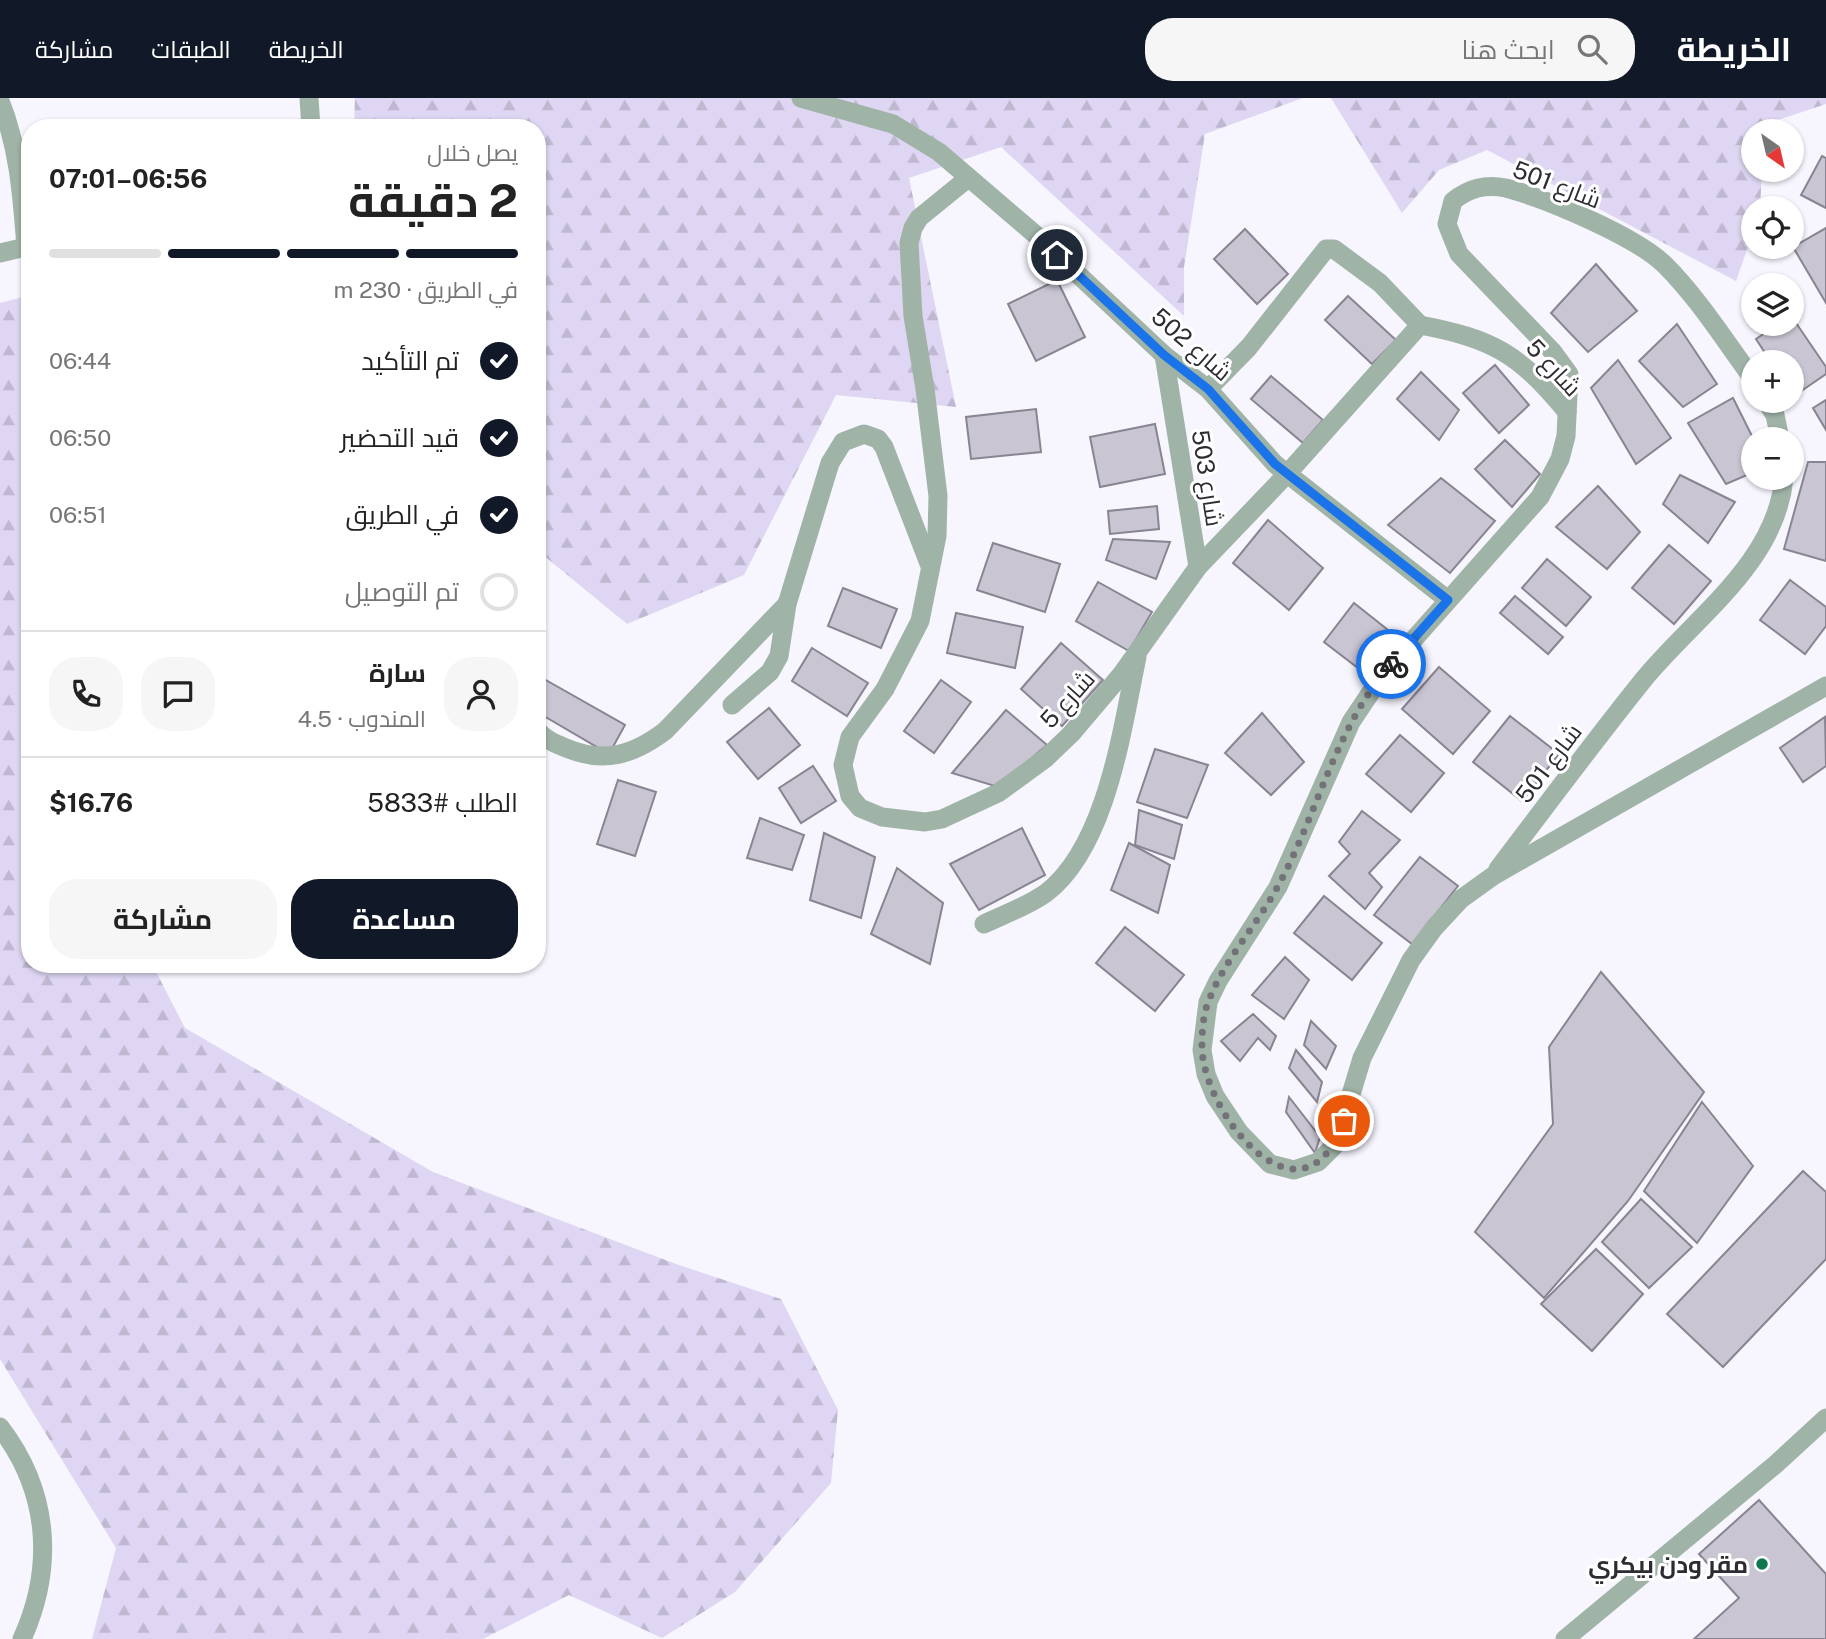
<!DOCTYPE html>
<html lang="ar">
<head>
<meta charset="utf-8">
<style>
  :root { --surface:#fff; --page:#f6f6f6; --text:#222; --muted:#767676; --line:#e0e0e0; --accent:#111827 }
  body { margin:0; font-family:"Public Sans",Cairo,sans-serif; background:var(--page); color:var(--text); direction:rtl; height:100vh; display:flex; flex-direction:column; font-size:26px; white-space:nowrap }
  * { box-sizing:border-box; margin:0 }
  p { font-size:23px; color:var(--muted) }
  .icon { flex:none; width:38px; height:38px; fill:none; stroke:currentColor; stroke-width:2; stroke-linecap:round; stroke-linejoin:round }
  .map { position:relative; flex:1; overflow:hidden; direction:ltr }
  .details { position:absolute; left:21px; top:21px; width:525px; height:854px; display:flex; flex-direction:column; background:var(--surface); border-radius:28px; box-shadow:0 2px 5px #0004; direction:rtl }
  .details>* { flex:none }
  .needle { width:46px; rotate:146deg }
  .tools { position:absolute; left:1741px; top:21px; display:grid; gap:14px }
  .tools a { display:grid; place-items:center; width:63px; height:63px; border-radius:50%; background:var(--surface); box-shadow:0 2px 5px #0004; font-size:35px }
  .pin { position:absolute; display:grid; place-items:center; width:60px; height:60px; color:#fff; margin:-30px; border:4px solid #fff; border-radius:50%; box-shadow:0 2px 7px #0007 }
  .courier { position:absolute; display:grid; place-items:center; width:70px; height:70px; margin:-35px; border:5px solid #1a73e8; border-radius:50%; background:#fff; color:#222; box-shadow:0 2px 9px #0007 }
  .overview em { font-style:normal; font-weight:700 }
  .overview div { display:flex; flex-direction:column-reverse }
  .overview { display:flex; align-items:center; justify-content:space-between; height:119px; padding:0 28px }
  h1 { font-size:46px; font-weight:700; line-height:52px }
  .bar { display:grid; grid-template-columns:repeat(4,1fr); gap:10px 7px; align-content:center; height:84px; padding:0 28px }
  .bar i { height:9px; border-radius:5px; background:var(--line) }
  .bar .on { background:var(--accent) }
  .bar p { grid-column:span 4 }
  .line { display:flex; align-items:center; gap:18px; padding:0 28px; border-top:2px solid var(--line) }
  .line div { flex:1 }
  .round { display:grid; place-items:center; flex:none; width:74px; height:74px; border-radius:28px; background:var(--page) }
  ol { padding:0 28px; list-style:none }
  li { display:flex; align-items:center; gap:21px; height:77px }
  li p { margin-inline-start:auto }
  li .icon { padding:7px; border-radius:50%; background:var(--accent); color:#fff; stroke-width:4 }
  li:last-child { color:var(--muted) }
  li i { width:38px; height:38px; border:4px solid var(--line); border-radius:50% }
  .primary-button { display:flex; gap:14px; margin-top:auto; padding:14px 28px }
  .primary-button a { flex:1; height:80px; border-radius:28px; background:var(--accent); color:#fff; font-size:28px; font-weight:700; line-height:80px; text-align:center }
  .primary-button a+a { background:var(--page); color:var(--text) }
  header { display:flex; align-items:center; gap:42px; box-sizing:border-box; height:98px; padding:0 35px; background:var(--accent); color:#fff }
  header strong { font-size:33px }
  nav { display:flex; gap:38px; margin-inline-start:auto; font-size:24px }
  .search { width:490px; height:63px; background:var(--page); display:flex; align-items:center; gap:18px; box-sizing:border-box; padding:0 24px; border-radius:28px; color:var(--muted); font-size:26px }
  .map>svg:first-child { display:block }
  .forest { fill:url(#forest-firs) }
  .building { fill:#c9c5d3; stroke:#888491; stroke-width:2 }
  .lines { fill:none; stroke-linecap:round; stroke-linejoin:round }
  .street { stroke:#9fb3a7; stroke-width:19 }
  .done { stroke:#747279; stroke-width:7; stroke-dasharray:0 12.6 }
  .route { stroke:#1a73e8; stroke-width:9 }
  .poi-dot { fill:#12764e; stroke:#fff; stroke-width:2.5 }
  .labels { text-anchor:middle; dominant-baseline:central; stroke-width:6; stroke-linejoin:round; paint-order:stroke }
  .street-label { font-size:24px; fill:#2e2c32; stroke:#fff }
  .poi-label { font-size:24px; font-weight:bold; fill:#2e2c32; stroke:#fff; text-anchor:end }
</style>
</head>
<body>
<header>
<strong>الخريطة</strong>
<div class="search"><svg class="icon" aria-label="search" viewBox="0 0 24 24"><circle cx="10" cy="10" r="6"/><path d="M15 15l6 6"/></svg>ابحث هنا</div>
<nav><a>الخريطة</a><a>الطبقات</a><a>مشاركة</a></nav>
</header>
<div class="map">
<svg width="1826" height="1541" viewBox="0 0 1826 1541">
  <defs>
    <pattern id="forest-firs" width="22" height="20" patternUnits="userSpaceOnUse" patternTransform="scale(1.75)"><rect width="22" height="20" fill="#ded6f2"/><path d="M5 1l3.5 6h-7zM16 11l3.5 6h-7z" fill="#bfb8d0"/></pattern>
  </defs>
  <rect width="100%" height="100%" fill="#f7f5fe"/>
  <g class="forest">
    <polygon points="355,0 1303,0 1205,36 1184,169 1184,218 1001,49 909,80 956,309 836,297 744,477 627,526 537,452 537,30 354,30"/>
    <polygon points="1331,0 1826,0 1826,6 1763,27 1763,33 1754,33 1754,72 1762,72 1760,110 1754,110 1753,135 1736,183 1487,52 1439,72 1402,115"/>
    <polygon points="30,197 30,866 152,866 185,930 433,1074 676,1166 781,1201 838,1312 831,1385 735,1494 662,1540 569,1497 483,1541 92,1541 116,1450 0,1261 0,205"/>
  </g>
  <g class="building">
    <polygon points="1822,58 1826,60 1826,110 1801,97"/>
    <polygon points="1826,130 1826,205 1793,149"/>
    <polygon points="1245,131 1288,176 1257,206 1214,161"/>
    <polygon points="1596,166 1637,213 1588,254 1551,215"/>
    <polygon points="1057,182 1085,239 1036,263 1008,206"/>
    <polygon points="1348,198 1396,242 1372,266 1325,222"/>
    <polygon points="1792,219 1826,269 1826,276 1794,298 1792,264 1771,264 1756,241 1778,226 1792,226"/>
    <polygon points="1677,226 1717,286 1683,309 1639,263"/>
    <polygon points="1618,262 1671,340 1636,366 1591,290"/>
    <polygon points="1495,267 1529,307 1499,335 1463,295"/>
    <polygon points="1421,274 1459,312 1439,342 1397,301"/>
    <polygon points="1271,278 1323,322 1303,345 1251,301"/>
    <polygon points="1733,300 1754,342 1754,374 1726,386 1688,325"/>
    <polygon points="1826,302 1826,332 1813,310"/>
    <polygon points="1036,311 1041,354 971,361 966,319"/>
    <polygon points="1155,326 1165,376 1100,389 1090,339"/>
    <polygon points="1505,342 1540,376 1512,409 1475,371"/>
    <polygon points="1808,364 1826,364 1826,463 1784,451"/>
    <polygon points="1680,377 1735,404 1708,445 1663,406"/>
    <polygon points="1441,380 1495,423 1450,475 1388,427"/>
    <polygon points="1598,388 1640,434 1607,471 1556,429"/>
    <polygon points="1157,408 1159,431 1110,436 1108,413"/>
    <polygon points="1268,422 1323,470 1289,512 1233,465"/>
    <polygon points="1113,441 1170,444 1156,481 1106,462"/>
    <polygon points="993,445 1060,466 1045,514 977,492"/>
    <polygon points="1669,447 1711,483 1674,526 1632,490"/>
    <polygon points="1547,461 1591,499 1566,528 1522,490"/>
    <polygon points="1790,482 1826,509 1826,528 1805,556 1760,522"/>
    <polygon points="1098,484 1152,514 1129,553 1076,523"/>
    <polygon points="843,490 897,511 881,550 828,528"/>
    <polygon points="1515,498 1563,539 1548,556 1500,515"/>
    <polygon points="1354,505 1388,532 1358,570 1324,544"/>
    <polygon points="956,515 1023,529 1015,570 947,555"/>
    <polygon points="1061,545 1103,582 1062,628 1021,591"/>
    <polygon points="812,550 868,585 847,618 792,583"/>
    <polygon points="1439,569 1490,613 1453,656 1402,611"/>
    <polygon points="537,577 625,627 609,656 537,614"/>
    <polygon points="941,582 971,604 934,655 904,633"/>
    <polygon points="769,610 800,647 758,681 727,644"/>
    <polygon points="1006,612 1047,647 998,689 952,675"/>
    <polygon points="1262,615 1304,664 1271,697 1225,655"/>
    <polygon points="1510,618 1559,656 1522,703 1473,664"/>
    <polygon points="1825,619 1826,668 1803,684 1780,650"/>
    <polygon points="1400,637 1444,675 1411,714 1366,676"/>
    <polygon points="1155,651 1208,667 1187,720 1137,704"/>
    <polygon points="813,668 836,703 801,725 779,690"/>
    <polygon points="618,682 656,694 635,758 597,746"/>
    <polygon points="1139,712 1182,727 1174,761 1135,747"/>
    <polygon points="1362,713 1400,742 1369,775 1382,789 1365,811 1329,778 1350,756 1339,744"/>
    <polygon points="760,720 804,737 792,772 747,760"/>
    <polygon points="1022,730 1045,777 979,812 950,766"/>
    <polygon points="824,735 875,759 861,820 810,802"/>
    <polygon points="1129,745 1170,767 1158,815 1111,792"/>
    <polygon points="1420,759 1458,788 1412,846 1374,817"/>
    <polygon points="897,770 943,805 930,866 871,836"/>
    <polygon points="1324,798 1382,845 1352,882 1294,835"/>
    <polygon points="1125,829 1184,877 1155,913 1096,865"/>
    <polygon points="1285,859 1309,882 1284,921 1252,897"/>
    <polygon points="1601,874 1704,994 1628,1103 1544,1200 1475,1134 1553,1026 1549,949"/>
    <polygon points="1253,916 1276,938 1270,952 1258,940 1240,963 1221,943"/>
    <polygon points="1311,923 1336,948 1326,971 1304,947"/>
    <polygon points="1296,952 1322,984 1317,1004 1289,970"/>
    <polygon points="1289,999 1320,1039 1315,1055 1286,1014"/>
    <polygon points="1702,1004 1753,1068 1697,1145 1644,1093"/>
    <polygon points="1803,1073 1826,1094 1826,1161 1723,1269 1667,1216"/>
    <polygon points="1641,1101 1692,1149 1649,1190 1602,1144"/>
    <polygon points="1596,1151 1643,1196 1592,1253 1541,1206"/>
    <polygon points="1759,1402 1826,1476 1826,1541 1694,1541 1739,1500 1699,1456"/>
  </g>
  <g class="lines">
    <g class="street">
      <polyline points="309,0 311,30"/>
      <polyline points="801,0 893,26 939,54 1037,138 1164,257 1208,291 1275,366 1448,502"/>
      <path d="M0,3C19,50 22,98 26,149"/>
      <polyline points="967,81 919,120 913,130 909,145 913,218 925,291 938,398 937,438 920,523 885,591 850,639 843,667 850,698 860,710 882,719 925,724 942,721 998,695 1046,660 1071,636 1121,577 1198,469 1287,376 1420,227"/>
      <polyline points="0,155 30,148"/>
      <path d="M1420,227C1494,241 1519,256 1567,314"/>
      <polyline points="1164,257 1198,469"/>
      <path d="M1754,282C1725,243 1699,201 1665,167C1635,138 1547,101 1506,90C1485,86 1469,90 1453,103L1447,126L1459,156L1553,254L1569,276L1566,338L1560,361L1540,399L1383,576L1351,624L1278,789L1218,883L1208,904L1202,952L1206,976L1215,998L1239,1034L1270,1066L1294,1072L1318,1064L1336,1046L1362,960L1411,862L1434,830L1461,801L1493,778L1826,588"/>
      <polyline points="1208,291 1249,249 1326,151 1334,151 1380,185 1420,227"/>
      <polyline points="1766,303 1775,317 1780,341"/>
      <polyline points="732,607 770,574 779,558 787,506 830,365 843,344 864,336 878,341 884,349 930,468"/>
      <path d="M537,632C546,642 554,645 566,650C604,666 633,657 665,633L787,506"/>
      <path d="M1498,771C1546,708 1594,643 1644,581C1695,519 1776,465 1784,380"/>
      <path d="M984,826C1005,816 1028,808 1046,795C1107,748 1122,631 1137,559"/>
      <path d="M0,1329C49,1393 55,1468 22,1541"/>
      <polyline points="1565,1541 1776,1366 1826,1320"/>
    </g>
  </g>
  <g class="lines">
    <path class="done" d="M1344,1023C1303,1139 1203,1017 1202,949C1202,933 1203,916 1209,902C1225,861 1257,827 1278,788C1318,715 1335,630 1391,566"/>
    <polyline class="route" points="1057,157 1164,257 1208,291 1275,366 1448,502 1391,566"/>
  </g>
  <circle class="poi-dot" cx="1762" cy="1466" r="7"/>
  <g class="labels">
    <g class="street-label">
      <text transform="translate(1557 86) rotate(21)">شارع 501</text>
      <text transform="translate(1192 246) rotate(41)">شارع 502</text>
      <text transform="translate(1554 269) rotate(47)">شارع 5</text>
      <text transform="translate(1208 380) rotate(81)">شارع 503</text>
      <text transform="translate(1067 601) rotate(-48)">شارع 5</text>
      <text transform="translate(1548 665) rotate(-53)">شارع 501</text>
    </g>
    <g class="poi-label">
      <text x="1748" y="1466">مقر ودن بيكري</text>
    </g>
  </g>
</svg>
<div class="tools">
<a><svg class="needle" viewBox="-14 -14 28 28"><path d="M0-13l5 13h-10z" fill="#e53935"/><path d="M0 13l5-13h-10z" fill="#767676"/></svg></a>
<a><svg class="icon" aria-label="locate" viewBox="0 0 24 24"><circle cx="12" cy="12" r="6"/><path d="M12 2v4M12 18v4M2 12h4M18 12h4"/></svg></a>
<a><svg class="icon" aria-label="layers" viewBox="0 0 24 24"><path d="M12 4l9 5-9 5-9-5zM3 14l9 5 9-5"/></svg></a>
<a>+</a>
<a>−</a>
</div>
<div class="pin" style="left:1344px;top:1023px;background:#ea580c"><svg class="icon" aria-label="bag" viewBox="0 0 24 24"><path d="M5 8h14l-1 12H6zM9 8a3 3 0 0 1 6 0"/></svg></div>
<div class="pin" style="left:1057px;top:157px;background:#1f2937"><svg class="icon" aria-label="home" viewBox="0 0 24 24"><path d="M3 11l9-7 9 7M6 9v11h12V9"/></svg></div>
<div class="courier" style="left:1391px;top:566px"><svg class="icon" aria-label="bike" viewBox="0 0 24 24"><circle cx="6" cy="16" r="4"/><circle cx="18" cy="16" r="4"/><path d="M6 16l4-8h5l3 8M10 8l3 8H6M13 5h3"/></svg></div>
<section class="details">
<div class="overview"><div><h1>2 دقيقة</h1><p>يصل خلال</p></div><em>06:56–07:01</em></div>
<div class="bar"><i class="on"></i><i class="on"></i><i class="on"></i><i></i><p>في الطريق · 230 m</p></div>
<ol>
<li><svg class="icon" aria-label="check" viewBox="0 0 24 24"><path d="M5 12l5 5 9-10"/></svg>تم التأكيد<p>06:44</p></li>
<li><svg class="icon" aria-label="check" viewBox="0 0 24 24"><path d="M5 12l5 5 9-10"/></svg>قيد التحضير<p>06:50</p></li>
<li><svg class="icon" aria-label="check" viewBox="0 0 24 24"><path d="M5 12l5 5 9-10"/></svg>في الطريق<p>06:51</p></li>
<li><i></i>تم التوصيل</li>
</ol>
<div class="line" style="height:126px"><a class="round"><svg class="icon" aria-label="person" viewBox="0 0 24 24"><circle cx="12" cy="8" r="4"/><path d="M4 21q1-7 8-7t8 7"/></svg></a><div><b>سارة</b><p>المندوب · 4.5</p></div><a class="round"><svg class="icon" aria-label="chat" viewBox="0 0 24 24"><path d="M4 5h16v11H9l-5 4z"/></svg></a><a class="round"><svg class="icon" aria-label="phone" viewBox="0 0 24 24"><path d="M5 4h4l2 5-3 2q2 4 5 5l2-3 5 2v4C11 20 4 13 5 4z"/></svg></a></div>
<div class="line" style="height:91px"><div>الطلب #5833</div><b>$16.76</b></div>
<div class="primary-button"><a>مساعدة</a><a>مشاركة</a></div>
</section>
</div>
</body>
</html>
